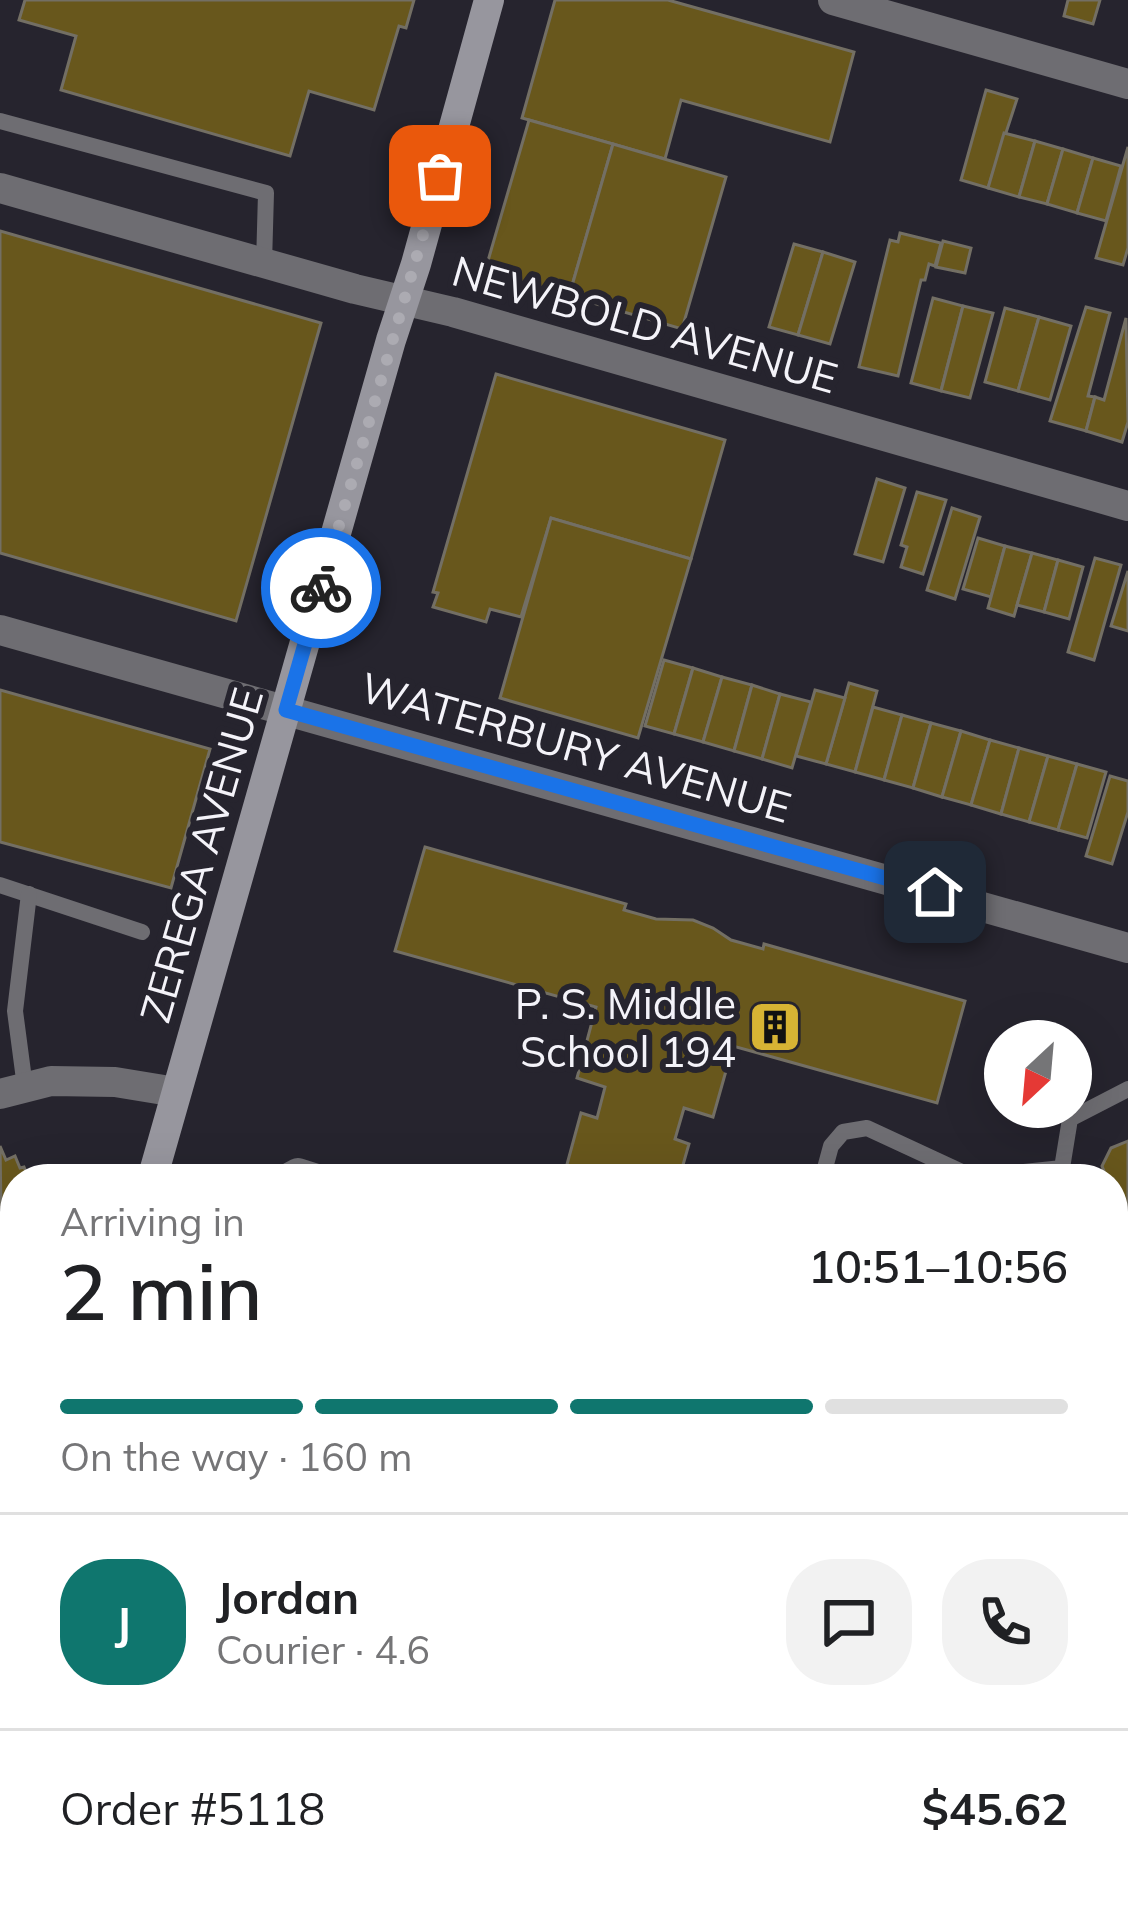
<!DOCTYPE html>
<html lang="en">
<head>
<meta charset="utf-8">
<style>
  :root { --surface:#fff; --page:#f2f2f2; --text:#202124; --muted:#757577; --line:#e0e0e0; --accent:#0f766e }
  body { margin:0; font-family:Mulish,sans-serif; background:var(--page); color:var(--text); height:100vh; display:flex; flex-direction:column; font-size:45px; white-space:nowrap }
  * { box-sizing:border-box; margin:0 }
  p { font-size:39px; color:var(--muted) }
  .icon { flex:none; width:66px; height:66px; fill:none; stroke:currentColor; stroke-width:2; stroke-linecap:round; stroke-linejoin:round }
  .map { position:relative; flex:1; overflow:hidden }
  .drawer { position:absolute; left:0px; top:1164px; width:1128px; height:747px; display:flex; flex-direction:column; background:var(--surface); border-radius:48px 48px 0 0; box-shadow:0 12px 48px #0002 }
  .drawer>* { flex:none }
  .needle { width:78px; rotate:206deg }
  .buttons { position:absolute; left:984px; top:1020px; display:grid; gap:24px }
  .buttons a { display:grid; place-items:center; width:108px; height:108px; border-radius:50%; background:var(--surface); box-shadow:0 12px 48px #0002; font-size:60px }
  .pin { position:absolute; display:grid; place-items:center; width:102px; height:102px; color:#fff; margin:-51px; border-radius:24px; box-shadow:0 6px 18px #0006 }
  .courier { position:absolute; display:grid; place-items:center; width:120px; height:120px; margin:-60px; border:9px solid #1a73e8; border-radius:50%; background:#fff; color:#222; box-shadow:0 3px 15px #0007 }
  .head em { font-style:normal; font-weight:600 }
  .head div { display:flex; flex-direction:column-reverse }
  .head { display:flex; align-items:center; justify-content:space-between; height:204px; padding:0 60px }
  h1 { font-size:78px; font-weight:600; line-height:90px }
  .bar { display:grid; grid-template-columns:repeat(4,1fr); gap:18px 12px; align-content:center; height:144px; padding:0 60px }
  .bar i { height:15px; border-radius:9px; background:var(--line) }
  .bar .selected { background:var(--accent) }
  .bar p { grid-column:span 4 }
  .line { display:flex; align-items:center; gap:30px; padding:0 60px; border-top:3px solid var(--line) }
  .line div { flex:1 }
  .round { display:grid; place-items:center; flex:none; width:126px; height:126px; border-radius:48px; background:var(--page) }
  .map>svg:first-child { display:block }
  .building { fill:#68571c; stroke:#736f64; stroke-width:3 }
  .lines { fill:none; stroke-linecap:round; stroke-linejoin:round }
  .service { stroke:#6e6d72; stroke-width:16 }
  .minor { stroke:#6e6d72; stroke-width:30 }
  .secondary { stroke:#97969e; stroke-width:30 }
  .rail { stroke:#9e9da4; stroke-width:9; stroke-dasharray:21 21; stroke-linecap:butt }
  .done { stroke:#acabb2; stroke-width:12; stroke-dasharray:0 21.6 }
  .route { stroke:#1a73e8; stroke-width:15 }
  .labels { text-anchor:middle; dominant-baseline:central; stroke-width:12; stroke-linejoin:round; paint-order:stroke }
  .street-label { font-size:42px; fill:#f4f3f9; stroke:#26242e }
  .poi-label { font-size:42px; fill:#f4f3f9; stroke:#26242e; text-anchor:end }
</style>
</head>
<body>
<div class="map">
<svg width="1128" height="1910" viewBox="0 0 1128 1910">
  <rect width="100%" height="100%" fill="#26242e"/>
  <g class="building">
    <polygon points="25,0 414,0 406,28 399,26 374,110 309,91 290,156 61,90 76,36 19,20"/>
    <polygon points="555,0 668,0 854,52 830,142 681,100 665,159 522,118"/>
    <polygon points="1068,0 1100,0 1093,24 1064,16"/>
    <polygon points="986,90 1017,99 988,188 961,180"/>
    <polygon points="529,120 613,144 569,296 485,271"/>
    <polygon points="1004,133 1035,141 1019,197 988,188"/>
    <polygon points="1035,141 1063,149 1047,204 1019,197"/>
    <polygon points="613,144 726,177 682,329 569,296"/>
    <polygon points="1128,147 1128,248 1123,265 1096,258"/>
    <polygon points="1063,149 1093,158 1077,213 1047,204"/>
    <polygon points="1093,158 1121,166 1106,221 1077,213"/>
    <polygon points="0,231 321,323 236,621 0,553"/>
    <polygon points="900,233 941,243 935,266 929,264 925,280 921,280 898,376 859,367 890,240 898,242"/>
    <polygon points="943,241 971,248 965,273 936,267"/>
    <polygon points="794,244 823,252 798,335 769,327"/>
    <polygon points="823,252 855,262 830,344 798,335"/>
    <polygon points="933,298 963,306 941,391 911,383"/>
    <polygon points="963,306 993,313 970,398 941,391"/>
    <polygon points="1086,307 1110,313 1088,396 1095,397 1086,431 1050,421"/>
    <polygon points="1005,308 1039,317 1018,391 985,382"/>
    <polygon points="1039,317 1071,326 1050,400 1018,391"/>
    <polygon points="1126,318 1128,422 1122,442 1086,431 1095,397 1104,400"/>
    <polygon points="496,374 725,440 691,559 551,518 521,617 490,609 486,622 433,607 438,593 433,592"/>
    <polygon points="877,479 905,488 883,562 855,554"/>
    <polygon points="917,492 946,500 923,574 901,567 907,547 901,545"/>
    <polygon points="952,508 980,517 955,599 927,590"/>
    <polygon points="551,518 691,559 638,738 500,698"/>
    <polygon points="978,538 1005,546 991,597 963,589"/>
    <polygon points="1005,546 1032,553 1014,616 988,608"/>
    <polygon points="1032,553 1058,560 1044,612 1017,605"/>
    <polygon points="1095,558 1121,565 1094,660 1068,652"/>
    <polygon points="1058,560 1083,567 1069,619 1044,612"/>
    <polygon points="1128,571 1128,631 1111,626"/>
    <polygon points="664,660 693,668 674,734 645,726"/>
    <polygon points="693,668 722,677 703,742 674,734"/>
    <polygon points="722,677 752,685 734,751 703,742"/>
    <polygon points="849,683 877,691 855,772 826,764"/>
    <polygon points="752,685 780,694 762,759 734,751"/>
    <polygon points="0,690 210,749 171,888 0,842"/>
    <polygon points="815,690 845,698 826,764 796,756"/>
    <polygon points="780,694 811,702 792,768 762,759"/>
    <polygon points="873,707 902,715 884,780 855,772"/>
    <polygon points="902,715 931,723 913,788 884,780"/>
    <polygon points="931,723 961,731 942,797 913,788"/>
    <polygon points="961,731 990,740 971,805 942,797"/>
    <polygon points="990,740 1019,748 1001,814 971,805"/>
    <polygon points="1019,748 1048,756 1029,822 1001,814"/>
    <polygon points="1048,756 1077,764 1058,830 1029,822"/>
    <polygon points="1077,764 1106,772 1087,838 1058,830"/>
    <polygon points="1110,776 1128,781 1128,812 1112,864 1086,856"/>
    <polygon points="425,847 626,904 624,910 656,919 693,920 713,928 731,940 763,949 764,944 965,1001 937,1103 733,1046 713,1117 684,1108 675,1139 689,1144 679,1179 563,1179 581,1113 597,1118 605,1087 577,1078 596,1007 395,951"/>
    <polygon points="1128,1141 1128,1231 1113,1193 1113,1179 1107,1179 1102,1166 1111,1148"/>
    <polygon points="0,1146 6,1160 15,1156 20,1168 24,1167 29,1179 15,1179 15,1203 1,1208"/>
    <polygon points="0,1219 15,1255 15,1335 0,1299"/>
    <polygon points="0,1320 15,1354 15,1399 1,1405"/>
    <polygon points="0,1614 15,1649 15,1675 5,1679 0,1667"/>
    <polygon points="1113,1642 1128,1682 1128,1729 1113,1735"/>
    <polygon points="15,1777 15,1821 0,1785"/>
    <polygon points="1128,1777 1128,1810 1113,1816 1113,1783"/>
    <polygon points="1128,1819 1128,1850 1113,1857 1113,1825"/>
    <polygon points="0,1829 15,1866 15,1892 8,1895 6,1890 0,1893"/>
    <polygon points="1128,1861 1128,1891 1097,1904 1093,1896 1113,1896 1113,1867"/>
    <polygon points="428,1896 464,1896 469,1910 428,1910 424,1898"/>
    <polygon points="464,1896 506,1896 511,1910 469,1910"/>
    <polygon points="506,1896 537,1896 542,1910 511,1910"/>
    <polygon points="537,1896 568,1896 573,1910 542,1910"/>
    <polygon points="568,1896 599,1896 604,1910 573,1910"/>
    <polygon points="599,1896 628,1896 633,1910 604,1910"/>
    <polygon points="628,1896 702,1896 707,1910 633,1910"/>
    <polygon points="847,1896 907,1896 908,1899 883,1910 820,1910 819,1908"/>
  </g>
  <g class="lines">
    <g class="service">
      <polyline points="0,121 266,193 264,264"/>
      <polyline points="0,885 142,932"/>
      <polyline points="25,1087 15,1011 29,894"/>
      <polyline points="976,1177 1062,1168 1070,1119 1128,1089"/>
      <polyline points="822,1179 831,1146 843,1132 867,1128 977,1179"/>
      <polyline points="1113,1294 1128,1330"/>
      <polyline points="1113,1418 1128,1412"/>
    </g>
    <g class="minor">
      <polyline points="833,0 1128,84"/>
      <polyline points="0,188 355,289 453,312 1128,506"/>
      <polyline points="0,630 1128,948"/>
      <polyline points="0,1094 51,1081 115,1082 176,1092"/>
      <polyline points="287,1179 298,1173 317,1179"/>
      <polyline points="0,1520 15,1514"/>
      <polyline points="323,1896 328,1910"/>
      <polyline points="754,1896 759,1910"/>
    </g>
    <g class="secondary">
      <polyline points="152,1179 391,340 416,264 489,0"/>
      <polyline points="1113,1544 1128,1538"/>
      <polyline points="194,1910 230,1896"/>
    </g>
    <g class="rail">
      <polyline points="1113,1525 1128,1519"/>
      <polyline points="1113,1546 1128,1540"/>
      <polyline points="1113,1567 1128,1561"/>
      <polyline points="142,1910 177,1896"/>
      <polyline points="196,1910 231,1896"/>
      <polyline points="247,1910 282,1896"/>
    </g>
  </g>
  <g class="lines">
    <polyline class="done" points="321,588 440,176"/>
    <polyline class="route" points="321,588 286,710 935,892"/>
  </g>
  <defs>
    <g id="building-square" transform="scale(2.7)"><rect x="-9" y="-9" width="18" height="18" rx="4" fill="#d7b434" stroke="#26242e"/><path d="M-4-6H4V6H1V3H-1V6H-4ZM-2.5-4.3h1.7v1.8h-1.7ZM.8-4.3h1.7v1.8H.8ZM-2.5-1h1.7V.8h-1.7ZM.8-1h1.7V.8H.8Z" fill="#111"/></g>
  </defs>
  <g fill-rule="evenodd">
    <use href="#building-square" x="775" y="1027"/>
  </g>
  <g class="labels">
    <g class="street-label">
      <text transform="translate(645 324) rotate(16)">NEWBOLD AVENUE</text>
      <text transform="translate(576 747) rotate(16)">WATERBURY AVENUE</text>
      <text transform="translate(201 855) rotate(-74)">ZEREGA AVENUE</text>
    </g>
    <g class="poi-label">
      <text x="736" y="1003">P. S. Middle<tspan x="736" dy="48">School 194</tspan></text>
    </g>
  </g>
</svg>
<div class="buttons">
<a><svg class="needle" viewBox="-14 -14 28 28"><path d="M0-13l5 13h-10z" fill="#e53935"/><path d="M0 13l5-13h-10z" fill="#757577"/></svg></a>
</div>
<div class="pin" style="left:440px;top:176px;background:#ea580c"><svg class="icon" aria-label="bag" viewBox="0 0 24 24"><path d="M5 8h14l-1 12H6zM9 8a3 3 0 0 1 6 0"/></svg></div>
<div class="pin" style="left:935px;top:892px;background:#1f2937"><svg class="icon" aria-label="home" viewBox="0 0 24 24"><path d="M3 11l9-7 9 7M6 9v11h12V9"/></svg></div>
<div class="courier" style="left:321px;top:588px"><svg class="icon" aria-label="bike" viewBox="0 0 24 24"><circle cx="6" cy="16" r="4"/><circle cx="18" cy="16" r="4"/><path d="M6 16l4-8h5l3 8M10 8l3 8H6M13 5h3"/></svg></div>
<section class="drawer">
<div class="head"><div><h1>2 min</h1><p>Arriving in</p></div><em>10:51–10:56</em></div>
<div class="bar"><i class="selected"></i><i class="selected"></i><i class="selected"></i><i></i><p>On the way · 160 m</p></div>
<div class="line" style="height:216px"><b class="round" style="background:var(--accent);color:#fff">J</b><div><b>Jordan</b><p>Courier · 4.6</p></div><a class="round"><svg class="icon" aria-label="chat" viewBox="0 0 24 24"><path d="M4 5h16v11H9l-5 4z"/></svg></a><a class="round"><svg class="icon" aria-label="phone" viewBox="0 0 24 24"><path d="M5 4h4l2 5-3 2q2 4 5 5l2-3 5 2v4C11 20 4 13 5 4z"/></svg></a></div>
<div class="line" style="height:156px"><div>Order #5118</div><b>$45.62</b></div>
</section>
</div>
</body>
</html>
